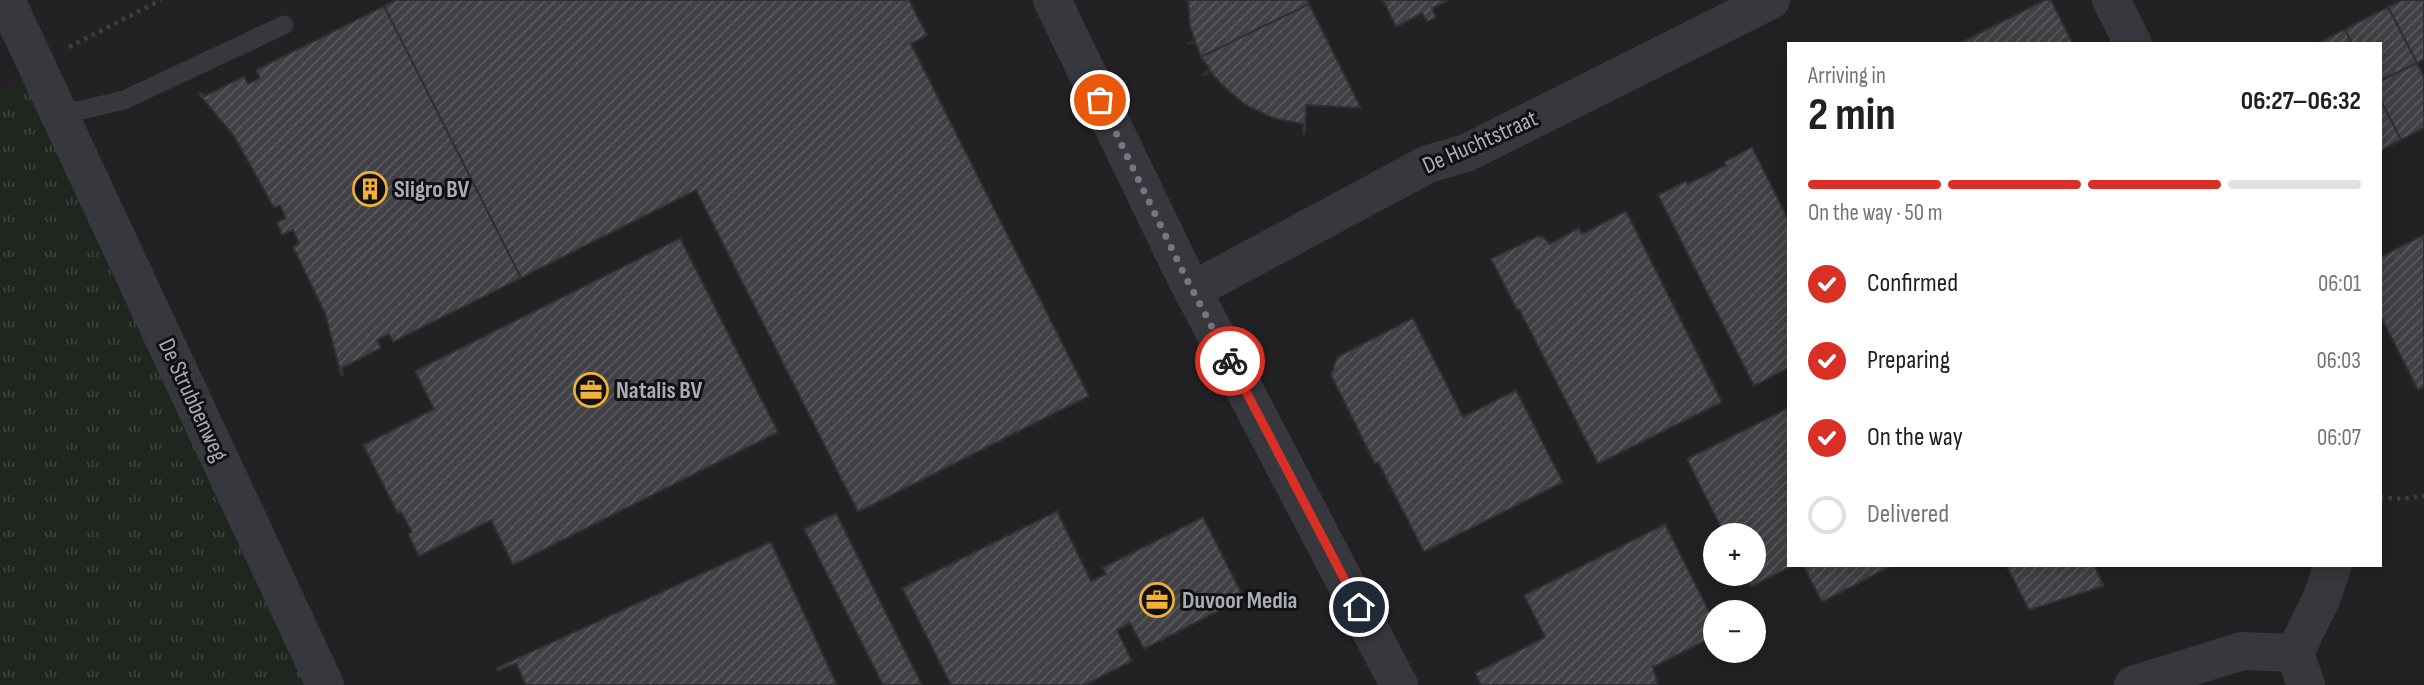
<!DOCTYPE html>
<html lang="en">
<head>
<meta charset="utf-8">
<style>
  :root { --surface:#fff; --page:#f2f2f2; --text:#202124; --muted:#757577; --line:#e0e0e0; --accent:#d93025 }
  body { margin:0; font-family:"Sofia Sans Condensed",sans-serif; background:var(--page); color:var(--text); height:100vh; display:flex; flex-direction:column; font-size:26px; white-space:nowrap }
  * { box-sizing:border-box; margin:0 }
  p { font-size:23px; color:var(--muted) }
  .icon { flex:none; width:38px; height:38px; fill:none; stroke:currentColor; stroke-width:2; stroke-linecap:round; stroke-linejoin:round }
  .map { position:relative; flex:1; overflow:hidden }
  .sheet { position:absolute; left:1787px; top:42px; width:595px; height:525px; display:flex; flex-direction:column; background:var(--surface); border-radius:0px; box-shadow:0 4px 18px #0003 }
  .sheet>* { flex:none }
  .buttons { position:absolute; left:1703px; top:523px; display:grid; gap:14px }
  .buttons a { display:grid; place-items:center; width:63px; height:63px; border-radius:50%; background:var(--surface); box-shadow:0 4px 18px #0003; font-size:35px }
  .pin { position:absolute; display:grid; place-items:center; width:60px; height:60px; color:#fff; margin:-30px; border:4px solid #fff; border-radius:50%; box-shadow:0 2px 7px #0007 }
  .courier { position:absolute; display:grid; place-items:center; width:70px; height:70px; margin:-35px; border:5px solid #d93025; border-radius:50%; background:#fff; color:#222; box-shadow:0 2px 9px #0007 }
  .summary em { font-style:normal; font-weight:700 }
  .summary div { display:flex; flex-direction:column-reverse }
  .summary { display:flex; align-items:center; justify-content:space-between; height:119px; padding:0 21px }
  h1 { font-size:46px; font-weight:700; line-height:52px }
  .bar { display:grid; grid-template-columns:repeat(4,1fr); gap:10px 7px; align-content:center; height:84px; padding:0 21px }
  .bar i { height:9px; border-radius:5px; background:var(--line) }
  .bar .on { background:var(--accent) }
  .bar p { grid-column:span 4 }
  ol { padding:0 21px; list-style:none }
  li { display:flex; align-items:center; gap:21px; height:77px }
  li p { margin-inline-start:auto }
  li .icon { padding:7px; border-radius:50%; background:var(--accent); color:#fff; stroke-width:4 }
  li:last-child { color:var(--muted) }
  li i { width:38px; height:38px; border:4px solid var(--line); border-radius:50% }
  .map>svg:first-child { display:block }
  .built { fill:#222225; fill-rule:evenodd }
  .grass { fill:url(#grass-tufts) }
  .building { fill:url(#building-hatch); stroke:#303034; stroke-width:2 }
  .lines { fill:none; stroke-linecap:round; stroke-linejoin:round }
  .path { stroke:#3d3f44; stroke-width:4.5; stroke-dasharray:3.5 5; stroke-linecap:butt }
  .service { stroke:#37383d; stroke-width:19 }
  .minor { stroke:#37383d; stroke-width:38 }
  .done { stroke:#757880; stroke-width:7; stroke-dasharray:0 12.6 }
  .route { stroke:#d93025; stroke-width:9 }
  .labels { text-anchor:middle; dominant-baseline:central; stroke-width:6; stroke-linejoin:round; paint-order:stroke }
  .street-label { font-size:24px; fill:#a8adb8; stroke:#111113 }
  .poi-label { font-size:24px; font-weight:bold; fill:#a8adb8; stroke:#111113; text-anchor:start }
</style>
</head>
<body>
<div class="map">
<svg width="2424" height="685" viewBox="0 0 2424 685">
  <defs>
    <pattern id="grass-tufts" width="24" height="20" patternUnits="userSpaceOnUse" patternTransform="scale(1.75)"><rect width="24" height="20" fill="#1e261f"/><path d="M3 7l-1-3M5 7V3M7 7l1-3M15 17l-1-3M17 17v-4M19 17l1-3" fill="none" stroke="#3c433d"/></pattern>
    <pattern id="building-hatch" width="6" height="6" patternUnits="userSpaceOnUse" patternTransform="scale(1.75)"><rect width="6" height="6" fill="#404145"/><path d="M-1 1l2-2M0 6l6-6M5 7l2-2" fill="none" stroke="#595a5e"/></pattern>
  </defs>
  <rect width="100%" height="100%" fill="#161618"/>
  <path class="built" d="M0,0H2424V685H183L0,305ZM1788,44H2380V565H1788ZM1715,536H1754V574H1715ZM1715,612H1754V651H1715Z"/>
  <polygon class="grass" points="27,78 307,685 0,685 0,92"/>
  <g class="building">
    <polygon points="396,0 909,0 927,35 911,44 1089,396 858,512 696,190 521,278 384,6"/>
    <polygon points="1188,0 1307,0 1309,4 1201,57 1196,43 1187,44 1195,41 1190,26"/>
    <polygon points="1383,0 1449,0 1432,8 1436,17 1427,22 1422,13 1396,27"/>
    <polygon points="2045,0 2051,0 2073,44 1958,44"/>
    <polygon points="2402,0 2424,0 2424,59 2417,63 2388,7"/>
    <polygon points="1309,4 1361,108 1306,105 1305,134 1303,134 1303,124 1273,118 1244,104 1220,83 1210,71 1203,76 1202,75 1210,69 1201,57"/>
    <polygon points="384,6 521,278 393,342 389,334 377,340 381,348 342,368 343,375 341,375 325,313 293,247 299,243 293,230 282,235 277,223 286,218 280,205 274,208 234,136 198,93 200,92 205,96 244,76 248,84 260,78 256,70"/>
    <polygon points="2388,7 2417,63 2380,81 2380,44 2352,44 2345,29"/>
    <polygon points="2345,29 2352,44 2316,44"/>
    <polygon points="2417,63 2424,77 2424,128 2401,140 2380,99 2380,81"/>
    <polygon points="2380,99 2401,140 2380,151"/>
    <polygon points="1752,147 1788,219 1788,368 1754,386 1658,195 1686,181 1688,184 1726,165 1724,162"/>
    <polygon points="1626,211 1722,402 1598,464 1519,309 1517,310 1491,259 1538,236 1543,237 1550,244 1579,228 1582,234"/>
    <polygon points="2424,235 2424,387 2418,390 2380,315 2380,257"/>
    <polygon points="680,238 778,432 513,565 491,520 419,556 408,534 412,532 401,512 398,514 363,445 434,409 415,371"/>
    <polygon points="1413,318 1463,417 1516,390 1563,482 1424,552 1378,462 1375,464 1331,375 1337,357"/>
    <polygon points="1788,408 1788,565 1794,565 1751,587 1744,574 1754,574 1754,536 1725,536 1687,459"/>
    <polygon points="1057,511 1091,581 1106,574 1102,568 1203,517 1244,598 1144,649 1130,623 1117,630 1132,661 1085,685 951,685 902,588"/>
    <polygon points="836,513 922,685 883,685 804,529"/>
    <polygon points="1665,524 1715,623 1715,636 1653,667 1658,685 1481,685 1475,673 1545,637 1524,595"/>
    <polygon points="771,542 837,685 526,685 516,663 498,671 496,668"/>
    <polygon points="1803,565 1894,565 1822,602"/>
    <polygon points="2006,565 2094,565 2104,586 2029,610"/>
  </g>
  <g class="lines">
    <g class="path">
      <polyline points="69,47 161,0"/>
      <polyline points="2380,497 2401,499 2424,496"/>
    </g>
    <polyline class="service" points="60,115 124,100 284,25"/>
    <g class="minor">
      <polyline points="6,0 325,685"/>
      <polyline points="1052,0 1184,274 1399,685"/>
      <polyline points="2111,0 2133,44"/>
      <polyline points="1193,290 1428,164 1466,153 1771,0"/>
      <polyline points="2133,685 2242,651 2295,653"/>
      <polyline points="2306,685 2295,653 2322,597 2333,565"/>
    </g>
  </g>
  <g class="lines">
    <polyline class="done" points="1100,100 1184,274 1230,361"/>
    <polyline class="route" points="1230,361 1359,607"/>
  </g>
  <defs>
    <g id="building-ring" transform="scale(1.75)"><circle r="9.5" fill="#111113" stroke="#f2b134" stroke-width="1.5"/><path d="M-4-6H4V6H1V3H-1V6H-4ZM-2.5-4.3h1.7v1.8h-1.7ZM.8-4.3h1.7v1.8H.8ZM-2.5-1h1.7V.8h-1.7ZM.8-1h1.7V.8H.8Z" fill="#f2b134"/></g>
    <g id="office-ring" transform="scale(1.75)"><circle r="9.5" fill="#111113" stroke="#f2b134" stroke-width="1.5"/><path d="M-6-3h4V-5.5h4V-3h4V5H-6ZM-1-4.5V-3h2v-1.5ZM-6 0V1H6V0Z" fill="#f2b134"/></g>
  </defs>
  <g fill-rule="evenodd">
    <use href="#building-ring" x="370" y="189"/>
    <use href="#office-ring" x="591" y="390"/>
    <use href="#office-ring" x="1157" y="600"/>
  </g>
  <g class="labels">
    <g class="street-label">
      <text transform="translate(1480 142) rotate(-24)">De Huchtstraat</text>
      <text transform="translate(193 400) rotate(65)">De Strubbenweg</text>
    </g>
    <g class="poi-label">
      <text x="394" y="189">Sligro BV</text>
      <text x="616" y="390">Natalis BV</text>
      <text x="1182" y="600">Duvoor Media</text>
    </g>
  </g>
</svg>
<div class="buttons">
<a>+</a>
<a>−</a>
</div>
<div class="pin" style="left:1100px;top:100px;background:#ea580c"><svg class="icon" aria-label="bag" viewBox="0 0 24 24"><path d="M5 8h14l-1 12H6zM9 8a3 3 0 0 1 6 0"/></svg></div>
<div class="pin" style="left:1359px;top:607px;background:#1f2937"><svg class="icon" aria-label="home" viewBox="0 0 24 24"><path d="M3 11l9-7 9 7M6 9v11h12V9"/></svg></div>
<div class="courier" style="left:1230px;top:361px"><svg class="icon" aria-label="bike" viewBox="0 0 24 24"><circle cx="6" cy="16" r="4"/><circle cx="18" cy="16" r="4"/><path d="M6 16l4-8h5l3 8M10 8l3 8H6M13 5h3"/></svg></div>
<section class="sheet">
<div class="summary"><div><h1>2 min</h1><p>Arriving in</p></div><em>06:27–06:32</em></div>
<div class="bar"><i class="on"></i><i class="on"></i><i class="on"></i><i></i><p>On the way · 50 m</p></div>
<ol>
<li><svg class="icon" aria-label="check" viewBox="0 0 24 24"><path d="M5 12l5 5 9-10"/></svg>Confirmed<p>06:01</p></li>
<li><svg class="icon" aria-label="check" viewBox="0 0 24 24"><path d="M5 12l5 5 9-10"/></svg>Preparing<p>06:03</p></li>
<li><svg class="icon" aria-label="check" viewBox="0 0 24 24"><path d="M5 12l5 5 9-10"/></svg>On the way<p>06:07</p></li>
<li><i></i>Delivered</li>
</ol>
</section>
</div>
</body>
</html>
